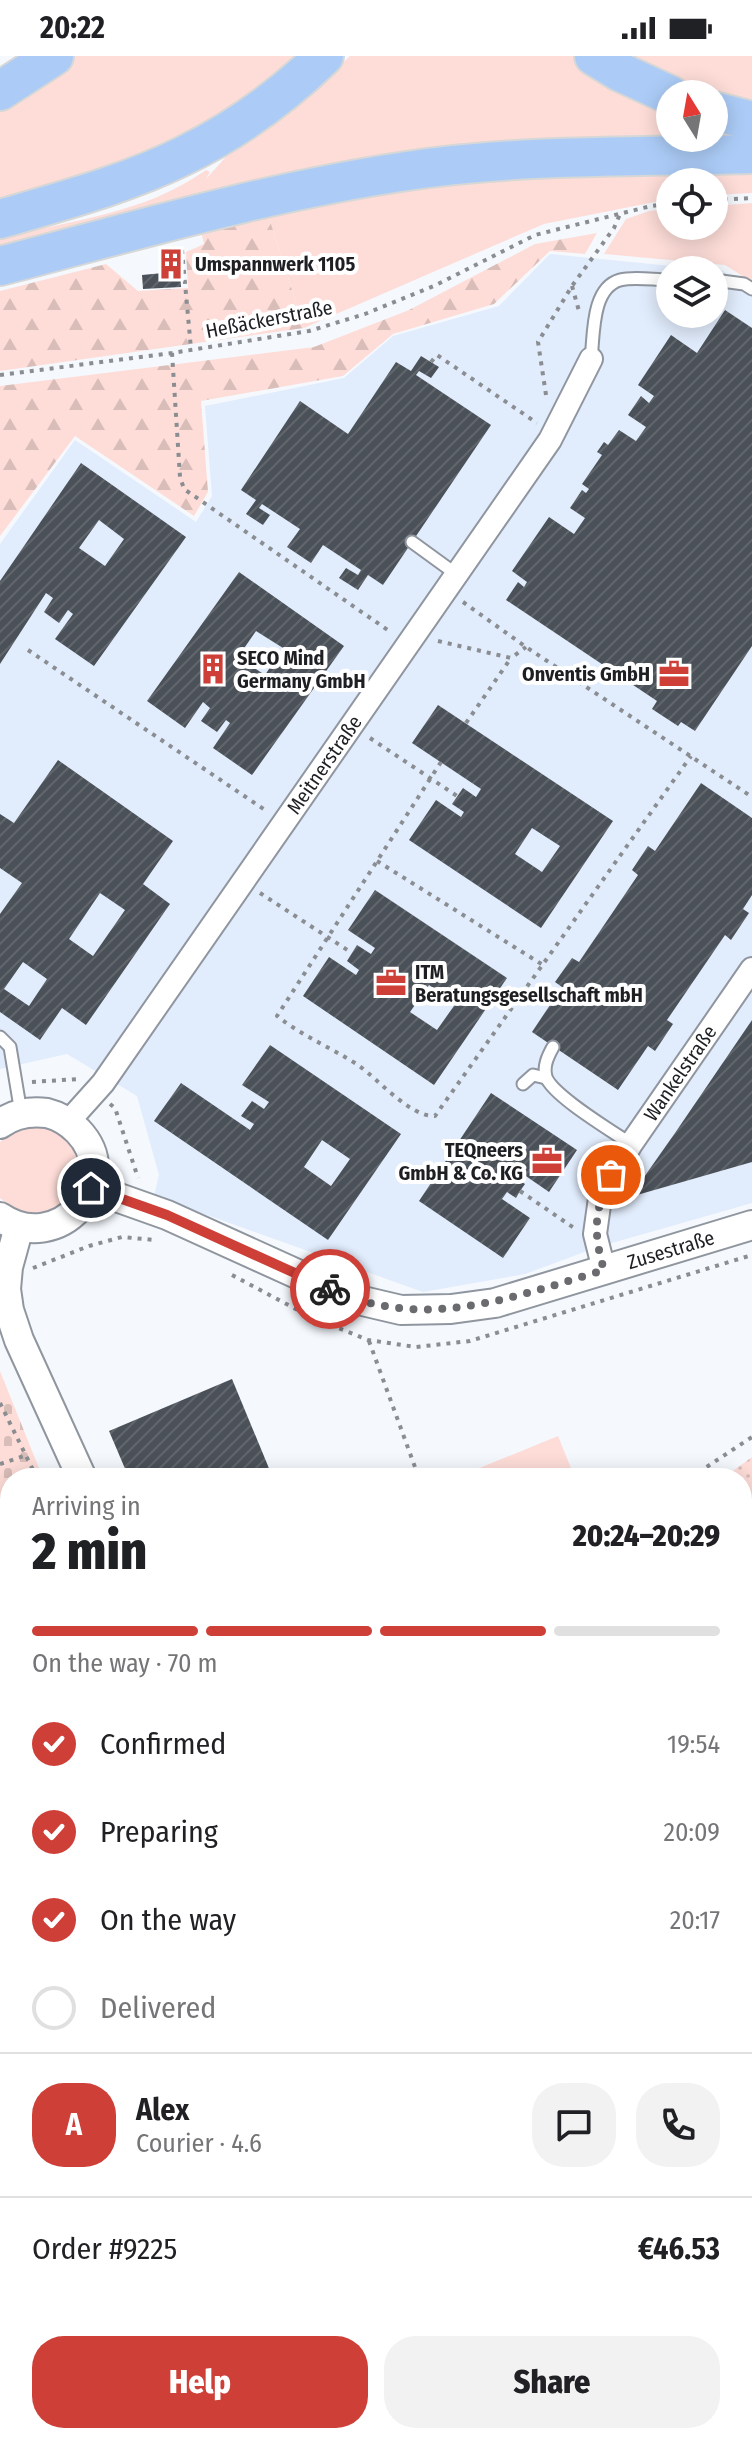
<!DOCTYPE html>
<html lang="en">
<head>
<meta charset="utf-8">
<style>
  :root { --surface:#fff; --page:#f2f2f2; --text:#202124; --muted:#757577; --line:#e0e0e0; --accent:#cd3f37 }
  body { margin:0; font-family:"Fira Sans Condensed",sans-serif; background:var(--page); color:var(--text); height:100vh; display:flex; flex-direction:column; font-size:30px; white-space:nowrap }
  * { box-sizing:border-box; margin:0 }
  p { font-size:26px; color:var(--muted) }
  .icon { flex:none; width:44px; height:44px; fill:none; stroke:currentColor; stroke-width:2; stroke-linecap:round; stroke-linejoin:round }
  .map { position:relative; flex:1; overflow:hidden }
  .drawer { position:absolute; left:0px; top:1412px; width:752px; height:976px; display:flex; flex-direction:column; background:var(--surface); border-radius:32px 32px 0 0; box-shadow:0 4px 20px #0003 }
  .drawer>* { flex:none }
  .needle { width:52px; rotate:349deg }
  .buttons { position:absolute; left:656px; top:24px; display:grid; gap:16px }
  .buttons a { display:grid; place-items:center; width:72px; height:72px; border-radius:50%; background:var(--surface); box-shadow:0 4px 20px #0003; font-size:40px }
  .pin { position:absolute; display:grid; place-items:center; width:68px; height:68px; color:#fff; margin:-34px; border:4px solid #fff; border-radius:50%; box-shadow:0 2px 8px #0007 }
  .courier { position:absolute; display:grid; place-items:center; width:80px; height:80px; margin:-40px; border:6px solid #cd3f37; border-radius:50%; background:#fff; color:#222; box-shadow:0 2px 10px #0007 }
  .headline em { font-style:normal; font-weight:800 }
  .headline div { display:flex; flex-direction:column-reverse }
  .headline { display:flex; align-items:center; justify-content:space-between; height:136px; padding:0 32px }
  h1 { font-size:52px; font-weight:800; line-height:60px }
  .bar { display:grid; grid-template-columns:repeat(4,1fr); gap:12px 8px; align-content:center; height:96px; padding:0 32px }
  .bar i { height:10px; border-radius:6px; background:var(--line) }
  .bar .on { background:var(--accent) }
  .bar p { grid-column:span 4 }
  .line { display:flex; align-items:center; gap:20px; padding:0 32px; border-top:2px solid var(--line) }
  .line div { flex:1 }
  .round { display:grid; place-items:center; flex:none; width:84px; height:84px; border-radius:32px; background:var(--page) }
  ol { padding:0 32px; list-style:none }
  li { display:flex; align-items:center; gap:24px; height:88px }
  li p { margin-inline-start:auto }
  li .icon { padding:8px; border-radius:50%; background:var(--accent); color:#fff; stroke-width:4 }
  li:last-child { color:var(--muted) }
  li i { width:44px; height:44px; border:4px solid var(--line); border-radius:50% }
  .primary-button { display:flex; gap:16px; margin-top:auto; padding:16px 32px }
  .primary-button a { flex:1; height:92px; border-radius:32px; background:var(--accent); color:#fff; font-size:32px; font-weight:800; line-height:92px; text-align:center }
  .primary-button a+a { background:var(--page); color:var(--text) }
  .status { display:flex; justify-content:space-between; align-items:center; height:56px; padding:0 40px; background:var(--surface); direction:ltr }
  .status svg { height:22px; fill:currentColor }
  .map>svg:first-child { display:block }
  .built { fill:#e1ecfc }
  .green { fill:#feddd8 }
  .forest { fill:url(#forest-firs) }
  .cemetery { fill:url(#cemetery-stones) }
  .garden { fill:url(#garden-dots) }
  .building { fill:url(#building-hatch); fill-rule:evenodd }
  .lines { fill:none; stroke-linecap:round; stroke-linejoin:round }
  .service-casing { stroke:#90969f; stroke-width:15 }
  .minor-casing { stroke:#90969f; stroke-width:26 }
  .tertiary-casing { stroke:#90969f; stroke-width:32 }
  .trunk-casing { stroke:#d6d7d7; stroke-width:42 }
  .path { stroke:#8a8d91; stroke-width:4; stroke-dasharray:4 6; stroke-linecap:butt }
  .service { stroke:#fff; stroke-width:11 }
  .minor { stroke:#fff; stroke-width:22 }
  .tertiary { stroke:#fff; stroke-width:28 }
  .trunk { stroke:#acccf7; stroke-width:38 }
  .done { stroke:#696b6f; stroke-width:8; stroke-dasharray:0 14.4 }
  .route { stroke:#cd3f37; stroke-width:10 }
  .labels { text-anchor:middle; dominant-baseline:central; stroke-width:8; stroke-linejoin:round; paint-order:stroke }
  .poi-label { font-size:20px; font-weight:bold; fill:#1d1f22; stroke:#fff; text-anchor:start }
  .street-label { font-size:20px; fill:#1d1f22; stroke:#fff }
</style>
</head>
<body>
<div class="status"><b>20:22</b><svg viewBox="0 0 49 12"><path d="M0 12V9h3v3zM5 12V6h3v6zM10 12V3h3v9zM15 12V0h3v12zM26 1h20v11H26zM47 4h2v5h-2z"/></svg></div>
<div class="map">
<svg width="752" height="2388" viewBox="0 0 752 2388">
  <defs>
    <pattern id="forest-firs" width="22" height="20" patternUnits="userSpaceOnUse" patternTransform="scale(2)"><rect width="22" height="20" fill="#feddd8"/><path d="M5 1l3.5 6h-7zM16 11l3.5 6h-7z" fill="#d9bdb9"/></pattern>
    <pattern id="cemetery-stones" width="16" height="16" patternUnits="userSpaceOnUse" patternTransform="scale(2)"><rect width="16" height="16" fill="#feddd8"/><path d="M2 7V4a2 2 0 0 1 4 0v3zM10 15v-3a2 2 0 0 1 4 0v3z" fill="#d9bdb9"/></pattern>
    <pattern id="garden-dots" width="8" height="8" patternUnits="userSpaceOnUse" patternTransform="scale(2)"><rect width="8" height="8" fill="#feddd8"/><path d="M2 2h.1M6 6h.1" fill="none" stroke="#d9bdb9" stroke-width="1.8" stroke-linecap="round"/></pattern>
    <pattern id="building-hatch" width="6" height="6" patternUnits="userSpaceOnUse" patternTransform="scale(2)"><rect width="6" height="6" fill="#4b5158"/><path d="M-1 1l2-2M0 6l6-6M5 7l2-2" fill="none" stroke="#61666c"/></pattern>
  </defs>
  <rect width="100%" height="100%" fill="#f5f9fe"/>
  <polygon class="built" points="550,198 712,214 670,214 670,258 714,258 714,214 723,215 752,234 752,1147 598,1191 525,1218 423,1236 154,1140 159,1119 137,1040 67,998 0,1013 0,488 75,384 196,466 212,440 205,350 344,322 393,280 499,250"/>
  <g class="green">
    <polygon points="71,0 302,0 210,68 149,98 0,147 0,45"/>
    <path d="M350,0H578L670,48V82H714V64L752,89L566,93L0,196V182C72,164 144,158 206,114L210,116L206,123L232,94L332,17Z"/>
    <polygon points="613,0 752,0 752,55 714,38 694,38 660,25"/>
    <polygon points="752,107 752,137 714,139 714,126 670,126 670,143 544,168 304,272 266,152 428,121"/>
    <polygon points="752,147 752,226 725,209 604,198 626,163 649,155 670,153 670,170 714,170 714,150"/>
    <path d="M33,1069C119,1084 64,1197 0,1142V1086L17,1072Z"/>
    <polygon points="558,1380 575,1422 455,1422"/>
  </g>
  <g class="forest">
    <polygon points="266,152 304,272 0,315 0,235 106,208 138,235 188,232 186,196 204,188 201,175"/>
    <polygon points="597,177 585,198 550,195 494,248 393,278 343,320 201,345 208,436 194,460 75,380 0,480 0,330 314,291 409,254 535,188"/>
  </g>
  <polygon class="cemetery" points="0,1315 43,1422 10,1422 10,1814 0,1817"/>
  <polygon class="garden" points="752,1401 752,1466 742,1470 742,1422 723,1422"/>
  <g class="building">
    <polygon points="179,198 181,231 143,233 142,219 163,217 162,199"/>
    <polygon points="725,254 752,272 752,590 695,675 681,666 678,670 652,653 657,645 506,544 518,526 524,531 527,526 512,515 549,461 574,478 585,462 570,452 582,434 586,437 589,433 582,428 602,399 597,396 604,386 608,389 619,374 636,385 646,371 628,359 641,340 649,347 654,340 638,329 671,279 697,297"/>
    <polygon points="421,300 439,311 431,322 419,315 416,319 491,369 383,529 368,519 358,534 339,522 346,512 358,519 361,514 323,489 311,507 287,491 300,473 262,448 259,452 270,459 263,469 246,458 256,444 241,434 300,345 348,378 396,306 411,315"/>
    <path d="M81,407L186,481L94,610L55,583L73,558L68,554L59,567L44,556L53,542L46,537L0,608V525ZM99,464L124,483L105,510L79,492Z"/>
    <path d="M239,516L344,590L252,719L213,692L230,667L226,664L217,676L201,665L210,652L203,646L185,672L147,645ZM256,575L283,592L265,619L238,601Z"/>
    <path d="M438,649L613,765L541,872L409,784L436,744L461,761L464,756L452,748L463,732L476,741L481,733L412,687ZM532,772L560,790L542,816L515,798Z"/>
    <path d="M58,704L173,785L143,828L170,848L86,969L62,952L40,984L0,956V858L22,827L0,812V758L14,767ZM100,837L125,854L93,900L69,883ZM23,906L47,923L29,950L4,933Z"/>
    <polygon points="701,727 752,762 752,839 743,853 749,857 731,884 725,879 667,964 673,968 655,995 648,990 618,1034 532,976 562,931 555,926 572,902 579,906 638,819 632,814 648,790 655,795"/>
    <path d="M375,834L507,922L434,1029L303,940L329,901L356,919L359,914L347,905L357,889L371,898L375,892L348,874ZM429,929L456,947L437,974L410,956Z"/>
    <polygon points="752,964 752,1106 630,1141 675,1077"/>
    <path d="M270,989L401,1078L328,1184L154,1065L181,1027L250,1074L254,1068L241,1060L252,1045L264,1053L269,1046L242,1029ZM322,1084L350,1103L331,1130L304,1111Z"/>
    <polygon points="491,1037 577,1094 549,1136 520,1116 516,1122 525,1128 520,1135 516,1142 507,1136 502,1143 530,1162 503,1202 419,1145"/>
    <polygon points="232,1323 273,1422 129,1422 109,1375"/>
    <polygon points="752,1482 752,1531 750,1531 742,1509 742,1486"/>
    <polygon points="749,1645 752,1654 752,1810 742,1784 742,1648"/>
    <polygon points="752,1891 752,1944 747,1946 742,1934 742,1895"/>
    <polygon points="752,2051 752,2097 742,2101 742,2055"/>
    <polygon points="10,2064 10,2102 9,2102 1,2066"/>
    <polygon points="4,2150 10,2190 0,2192 0,2151"/>
    <polygon points="752,2183 752,2213 742,2215 742,2185"/>
    <polygon points="10,2226 10,2285 0,2287 0,2228"/>
    <polygon points="28,2378 95,2378 98,2385 90,2388 32,2388"/>
    <polygon points="122,2378 160,2378 138,2388 127,2388"/>
    <polygon points="293,2378 338,2378 319,2388 298,2388"/>
    <polygon points="494,2378 538,2378 540,2382 523,2388 497,2388"/>
    <polygon points="602,2378 651,2378 652,2384 631,2388 603,2388"/>
    <polygon points="695,2378 728,2378 729,2387 697,2388"/>
  </g>
  <g class="lines">
    <g class="service-casing">
      <g id="service">
        <polyline points="714,224 744,228 752,233"/>
        <path d="M591,303C594,280 591,232 620,224C634,220 654,224 670,224"/>
        <polyline points="412,486 456,518"/>
        <polyline points="0,981 10,991 21,1057"/>
        <path d="M553,991C548,1000 543,1010 546,1021C553,1040 612,1075 631,1088"/>
        <polyline points="523,1028 533,1019 546,1022"/>
      </g>
    </g>
    <g class="minor-casing">
      <g id="minor">
        <path id="s1" d="M68,1066L103,1027L550,384L591,303"/>
        <path id="s2" d="M604,1214L595,1178L600,1142L631,1088L752,913"/>
        <polyline points="742,1600 752,1596"/>
        <polyline points="742,2040 752,2036"/>
        <polyline points="0,2049 10,2047"/>
        <polyline points="0,2328 10,2326"/>
        <polyline points="674,2378 676,2388"/>
      </g>
    </g>
    <g class="tertiary-casing">
      <g id="tertiary">
        <path d="M0,1068C13,1058 30,1055 47,1057C59,1060 69,1066 78,1075C126,1125 58,1201 0,1161"/>
        <path id="s3" d="M91,1132L167,1159L350,1242L401,1254L451,1253L495,1247L752,1169"/>
        <polyline points="19,1171 8,1211 6,1233 9,1254 19,1284 82,1422"/>
        <polyline points="0,1883 10,1880"/>
        <polyline points="371,2378 376,2388"/>
      </g>
    </g>
    <g class="trunk-casing">
      <g id="trunk">
        <polyline points="594,0 620,16 670,39"/>
        <polyline points="0,35 54,0"/>
        <polyline points="714,55 752,65"/>
        <path d="M0,163C62,145 127,128 185,99C236,74 284,39 324,0"/>
        <path d="M0,210C135,175 270,135 407,115C521,98 637,101 752,98"/>
      </g>
    </g>
    <g class="path">
      <polyline points="714,144 752,142"/>
      <polyline points="182,194 191,293"/>
      <polyline points="572,230 579,255"/>
      <polyline points="172,297 180,421 184,433 392,577"/>
      <polyline points="431,306 437,299 537,367"/>
      <polyline points="0,319 172,297 309,275 365,258 436,229 535,179 651,150 670,148"/>
      <polyline points="546,339 538,286 572,230 614,172 620,158"/>
      <polyline points="463,546 526,591 752,741"/>
      <polyline points="438,585 511,602 526,591"/>
      <polyline points="28,594 265,754"/>
      <polyline points="466,667 511,602"/>
      <polyline points="370,682 457,740"/>
      <path d="M441,706L277,960C304,981 330,991 358,1009C378,1023 410,1061 435,1060L691,700"/>
      <polyline points="377,805 543,909"/>
      <polyline points="260,837 352,897"/>
      <polyline points="32,1026 78,1023"/>
      <polyline points="110,1048 115,1052 138,1122"/>
      <polyline points="520,1135 574,1172"/>
      <polyline points="33,1212 89,1190 122,1181 155,1184"/>
      <polyline points="232,1219 309,1260 368,1284 416,1291 470,1285 752,1199"/>
      <polyline points="369,1285 419,1422"/>
      <polyline points="0,1347 37,1422"/>
      <polyline points="0,1408 27,1399"/>
      <polyline points="690,1422 752,1381"/>
      <polyline points="742,1474 752,1470"/>
      <polyline points="0,1511 10,1507"/>
      <polyline points="742,1526 752,1553"/>
      <polyline points="0,1562 10,1595"/>
      <polyline points="0,1587 10,1584"/>
      <polyline points="0,1665 10,1662"/>
      <polyline points="0,1744 10,1741"/>
      <polyline points="0,1801 10,1798"/>
    </g>
    <use href="#service" class="service"/>
    <use href="#minor" class="minor"/>
    <use href="#tertiary" class="tertiary"/>
    <use href="#trunk" class="trunk"/>
  </g>
  <g class="lines">
    <path class="done" d="M330,1233C424,1276 511,1242 604,1214C593,1177 594,1154 611,1119"/>
    <polyline class="route" points="91,1132 167,1159 330,1233"/>
  </g>
  <defs>
    <g id="building-bare" transform="scale(2.4)"><path d="M-4-6H4V6H1V3H-1V6H-4ZM-2.5-4.3h1.7v1.8h-1.7ZM.8-4.3h1.7v1.8H.8ZM-2.5-1h1.7V.8h-1.7ZM.8-1h1.7V.8H.8Z" fill="#cd3f37" stroke="#fff" stroke-width="2.5" paint-order="stroke"/></g>
    <g id="office-bare" transform="scale(2.4)"><path d="M-6-3h4V-5.5h4V-3h4V5H-6ZM-1-4.5V-3h2v-1.5ZM-6 0V1H6V0Z" fill="#cd3f37" stroke="#fff" stroke-width="2.5" paint-order="stroke"/></g>
  </defs>
  <g fill-rule="evenodd">
    <use href="#building-bare" x="171" y="208"/>
    <use href="#building-bare" x="213" y="613"/>
    <use href="#office-bare" x="674" y="618"/>
    <use href="#office-bare" x="391" y="927"/>
    <use href="#office-bare" x="547" y="1105"/>
  </g>
  <g class="labels">
    <g class="poi-label">
      <text x="195" y="208">Umspannwerk 1105</text>
      <text x="237" y="602">SECO Mind<tspan x="237" dy="23">Germany GmbH</tspan></text>
      <text x="650" y="618" text-anchor="end">Onventis GmbH</text>
      <text x="415" y="916">ITM<tspan x="415" dy="23">Beratungsgesellschaft mbH</tspan></text>
      <text x="523" y="1094" text-anchor="end">TEQneers<tspan x="523" dy="23">GmbH &amp; Co. KG</tspan></text>
    </g>
    <g class="street-label">
      <text transform="translate(269 263) rotate(-11)">Heßäckerstraße</text>
      <text stroke="none"><textPath href="#s1" startOffset="440">Meitnerstraße</textPath></text>
      <text stroke="none"><textPath href="#s2" startOffset="222">Wankelstraße</textPath></text>
      <text stroke="none"><textPath href="#s3" startOffset="612">Zusestraße</textPath></text>
    </g>
  </g>
</svg>
<div class="buttons">
<a><svg class="needle" viewBox="-14 -14 28 28"><path d="M0-13l5 13h-10z" fill="#e53935"/><path d="M0 13l5-13h-10z" fill="#757577"/></svg></a>
<a><svg class="icon" aria-label="locate" viewBox="0 0 24 24"><circle cx="12" cy="12" r="6"/><path d="M12 2v4M12 18v4M2 12h4M18 12h4"/></svg></a>
<a><svg class="icon" aria-label="layers" viewBox="0 0 24 24"><path d="M12 4l9 5-9 5-9-5zM3 14l9 5 9-5"/></svg></a>
</div>
<div class="pin" style="left:611px;top:1119px;background:#ea580c"><svg class="icon" aria-label="bag" viewBox="0 0 24 24"><path d="M5 8h14l-1 12H6zM9 8a3 3 0 0 1 6 0"/></svg></div>
<div class="pin" style="left:91px;top:1132px;background:#1f2937"><svg class="icon" aria-label="home" viewBox="0 0 24 24"><path d="M3 11l9-7 9 7M6 9v11h12V9"/></svg></div>
<div class="courier" style="left:330px;top:1233px"><svg class="icon" aria-label="bike" viewBox="0 0 24 24"><circle cx="6" cy="16" r="4"/><circle cx="18" cy="16" r="4"/><path d="M6 16l4-8h5l3 8M10 8l3 8H6M13 5h3"/></svg></div>
<section class="drawer">
<div class="headline"><div><h1>2 min</h1><p>Arriving in</p></div><em>20:24–20:29</em></div>
<div class="bar"><i class="on"></i><i class="on"></i><i class="on"></i><i></i><p>On the way · 70 m</p></div>
<ol>
<li><svg class="icon" aria-label="check" viewBox="0 0 24 24"><path d="M5 12l5 5 9-10"/></svg>Confirmed<p>19:54</p></li>
<li><svg class="icon" aria-label="check" viewBox="0 0 24 24"><path d="M5 12l5 5 9-10"/></svg>Preparing<p>20:09</p></li>
<li><svg class="icon" aria-label="check" viewBox="0 0 24 24"><path d="M5 12l5 5 9-10"/></svg>On the way<p>20:17</p></li>
<li><i></i>Delivered</li>
</ol>
<div class="line" style="height:144px"><b class="round" style="background:var(--accent);color:#fff">A</b><div><b>Alex</b><p>Courier · 4.6</p></div><a class="round"><svg class="icon" aria-label="chat" viewBox="0 0 24 24"><path d="M4 5h16v11H9l-5 4z"/></svg></a><a class="round"><svg class="icon" aria-label="phone" viewBox="0 0 24 24"><path d="M5 4h4l2 5-3 2q2 4 5 5l2-3 5 2v4C11 20 4 13 5 4z"/></svg></a></div>
<div class="line" style="height:104px"><div>Order #9225</div><b>€46.53</b></div>
<div class="primary-button"><a>Help</a><a>Share</a></div>
</section>
</div>
</body>
</html>
